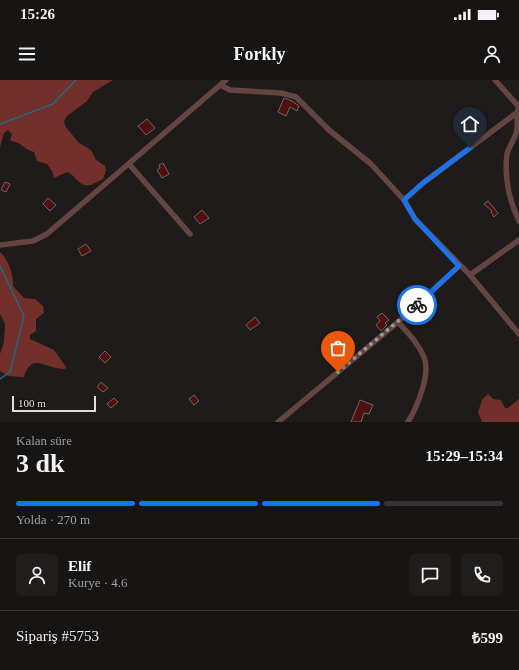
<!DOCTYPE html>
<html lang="tr">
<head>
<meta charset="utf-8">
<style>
  :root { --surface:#171414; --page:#201d1d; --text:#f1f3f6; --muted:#9e9ea0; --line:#363334; --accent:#1a73e8 }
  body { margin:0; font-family:"Times New Roman",serif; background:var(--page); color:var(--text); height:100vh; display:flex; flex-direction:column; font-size:15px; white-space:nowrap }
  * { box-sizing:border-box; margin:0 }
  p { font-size:13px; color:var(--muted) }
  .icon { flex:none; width:22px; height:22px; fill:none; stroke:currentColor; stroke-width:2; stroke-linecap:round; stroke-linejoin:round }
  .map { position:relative; height:342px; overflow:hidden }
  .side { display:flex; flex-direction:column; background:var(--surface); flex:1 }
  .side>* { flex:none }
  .scale { position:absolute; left:12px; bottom:10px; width:84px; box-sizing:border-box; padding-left:4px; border:2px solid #e0dedd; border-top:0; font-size:11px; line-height:14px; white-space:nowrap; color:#e0dedd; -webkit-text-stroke:3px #151211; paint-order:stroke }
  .pin { position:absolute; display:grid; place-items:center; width:34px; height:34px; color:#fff; margin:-41px -17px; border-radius:50% 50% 50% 0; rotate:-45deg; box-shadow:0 0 4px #0007 }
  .pin .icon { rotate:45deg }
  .courier { position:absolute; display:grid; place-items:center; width:40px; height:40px; margin:-20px; border:3px solid #1a73e8; border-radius:50%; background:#fff; color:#222; box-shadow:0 1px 5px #0007 }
  .head em { font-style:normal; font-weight:700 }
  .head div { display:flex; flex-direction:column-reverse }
  .head { display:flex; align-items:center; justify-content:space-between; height:68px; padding:0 16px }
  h1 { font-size:26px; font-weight:700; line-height:30px }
  .bar { display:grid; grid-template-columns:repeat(4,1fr); gap:6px 4px; align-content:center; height:48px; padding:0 16px }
  .bar i { height:5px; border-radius:3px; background:var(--line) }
  .bar .selected { background:var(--accent) }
  .bar p { grid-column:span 4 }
  .line { display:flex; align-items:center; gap:10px; padding:0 16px; border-top:1px solid var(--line) }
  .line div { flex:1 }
  .round { display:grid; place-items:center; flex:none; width:42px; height:42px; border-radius:6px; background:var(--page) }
  .status { display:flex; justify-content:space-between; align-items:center; height:28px; padding:0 20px; background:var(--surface); direction:ltr }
  .status svg { height:11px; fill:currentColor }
  header { display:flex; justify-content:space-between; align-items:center; height:52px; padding:0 16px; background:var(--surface); font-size:18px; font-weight:700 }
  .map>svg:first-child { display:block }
  .forest { fill:#73302a }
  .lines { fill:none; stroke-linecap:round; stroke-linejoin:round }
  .stream { stroke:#256881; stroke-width:1.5 }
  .building { fill:#51100d; stroke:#6b6666 }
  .street { stroke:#644541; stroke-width:5.5 }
  .done { stroke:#9c9a99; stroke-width:4; stroke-dasharray:0 7.2 }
  .route { stroke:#1a73e8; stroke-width:5 }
</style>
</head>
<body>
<div class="status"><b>15:26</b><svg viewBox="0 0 49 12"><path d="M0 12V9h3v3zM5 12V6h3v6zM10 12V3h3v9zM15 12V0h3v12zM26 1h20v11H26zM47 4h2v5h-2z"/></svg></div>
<header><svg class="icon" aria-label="menu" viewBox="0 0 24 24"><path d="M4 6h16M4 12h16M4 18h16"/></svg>Forkly<svg class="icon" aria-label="person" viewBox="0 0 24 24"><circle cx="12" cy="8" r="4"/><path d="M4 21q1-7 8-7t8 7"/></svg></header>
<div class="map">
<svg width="519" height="342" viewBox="0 0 519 342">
  <rect width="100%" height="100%" fill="#1f1b1a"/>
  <g class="forest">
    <path d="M0,0H113L93,12L87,21L67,36L64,41L65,46L79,63L91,70L96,80L105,86L106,91L103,99C99,101 95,103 91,105C79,108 76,95 67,92L54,98L52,91L47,84L37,81L34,72C27,70 26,68 20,64C16,62 13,62 10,60L12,54L8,50L4,53L0,67Z"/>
    <path d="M0,172C8,179 14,195 13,206L24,218L35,219L43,226L44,233L36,239V251L30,255V259L54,270L66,287L65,289C46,289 31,271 24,297L8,296L0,291V274L4,262L5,244L0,234Z"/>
    <polygon points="488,314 493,319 501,320 505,328 508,328 519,319 519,342 482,342 478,332 482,320"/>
  </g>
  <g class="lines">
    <g class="stream">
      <polyline points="0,44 53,24 76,0"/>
      <polyline points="0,186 24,236 10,292 0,299"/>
    </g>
  </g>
  <g class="building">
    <polygon points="284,18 292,21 299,26 297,31 290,27 286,36 278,32"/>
    <polygon points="147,39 155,48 146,55 138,46"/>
    <polygon points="163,83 169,94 162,98 157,90 160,88 159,85"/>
    <polygon points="5,102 10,104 6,112 1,110"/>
    <polygon points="48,118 56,125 50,131 43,124"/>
    <polygon points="488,121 498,133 494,137 491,132 492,131 484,124"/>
    <polygon points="202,130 209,138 200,144 194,137"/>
    <polygon points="86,164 91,171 82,176 78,169"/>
    <polygon points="382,233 389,240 385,243 387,245 381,251 376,245 380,241 377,237"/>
    <polygon points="255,237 260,243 250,250 246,245"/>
    <polygon points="105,271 111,277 105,283 99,277"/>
    <polygon points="101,302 108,308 103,312 97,307"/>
    <polygon points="194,315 199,321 194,325 189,319"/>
    <polygon points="114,318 118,322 111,328 107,324"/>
    <polygon points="360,320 373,325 369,334 364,333 361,342 351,342"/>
  </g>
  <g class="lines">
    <g class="street">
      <polyline points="495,0 519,27"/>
      <polyline points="220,5 230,10 281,13 296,17 329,50 371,84 404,120 415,139 470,195 519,254"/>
      <path d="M519,27C515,35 518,39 517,48C517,57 509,65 507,74C504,98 509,120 519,141"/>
      <polyline points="129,84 190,154"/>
      <polyline points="404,120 423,103 515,34"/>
      <polyline points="0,165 33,161 47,154 226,0"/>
      <polyline points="470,195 519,160"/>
      <path d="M398,242C408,253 418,263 424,277C431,294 417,327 408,342"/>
      <polyline points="278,342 398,242 459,186"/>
    </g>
  </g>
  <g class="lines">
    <polyline class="done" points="338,292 417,225"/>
    <polyline class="route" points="417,225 459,186 415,139 404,120 423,103 470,68"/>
  </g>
</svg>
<div class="scale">100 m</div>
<div class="pin" style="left:338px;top:292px;background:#ea580c"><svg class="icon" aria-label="bag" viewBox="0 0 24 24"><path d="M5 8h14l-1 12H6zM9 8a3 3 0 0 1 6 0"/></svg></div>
<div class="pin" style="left:470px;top:68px;background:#1f2937"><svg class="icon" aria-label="home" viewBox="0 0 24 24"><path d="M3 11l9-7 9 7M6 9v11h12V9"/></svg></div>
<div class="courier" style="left:417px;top:225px"><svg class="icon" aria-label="bike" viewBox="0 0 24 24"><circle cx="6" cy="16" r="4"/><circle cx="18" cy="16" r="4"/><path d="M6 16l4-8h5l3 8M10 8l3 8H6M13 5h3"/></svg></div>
</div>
<section class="side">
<div class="head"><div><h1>3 dk</h1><p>Kalan süre</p></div><em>15:29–15:34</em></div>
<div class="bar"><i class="selected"></i><i class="selected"></i><i class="selected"></i><i></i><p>Yolda · 270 m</p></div>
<div class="line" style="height:72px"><a class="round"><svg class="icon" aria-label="person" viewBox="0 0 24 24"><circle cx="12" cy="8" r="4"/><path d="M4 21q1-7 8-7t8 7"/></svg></a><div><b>Elif</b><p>Kurye · 4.6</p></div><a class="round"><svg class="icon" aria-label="chat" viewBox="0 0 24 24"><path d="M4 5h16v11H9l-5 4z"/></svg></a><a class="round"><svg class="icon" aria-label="phone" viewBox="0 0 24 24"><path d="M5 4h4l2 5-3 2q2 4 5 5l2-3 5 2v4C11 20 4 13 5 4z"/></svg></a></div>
<div class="line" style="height:52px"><div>Sipariş #5753</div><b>₺599</b></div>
</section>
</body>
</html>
